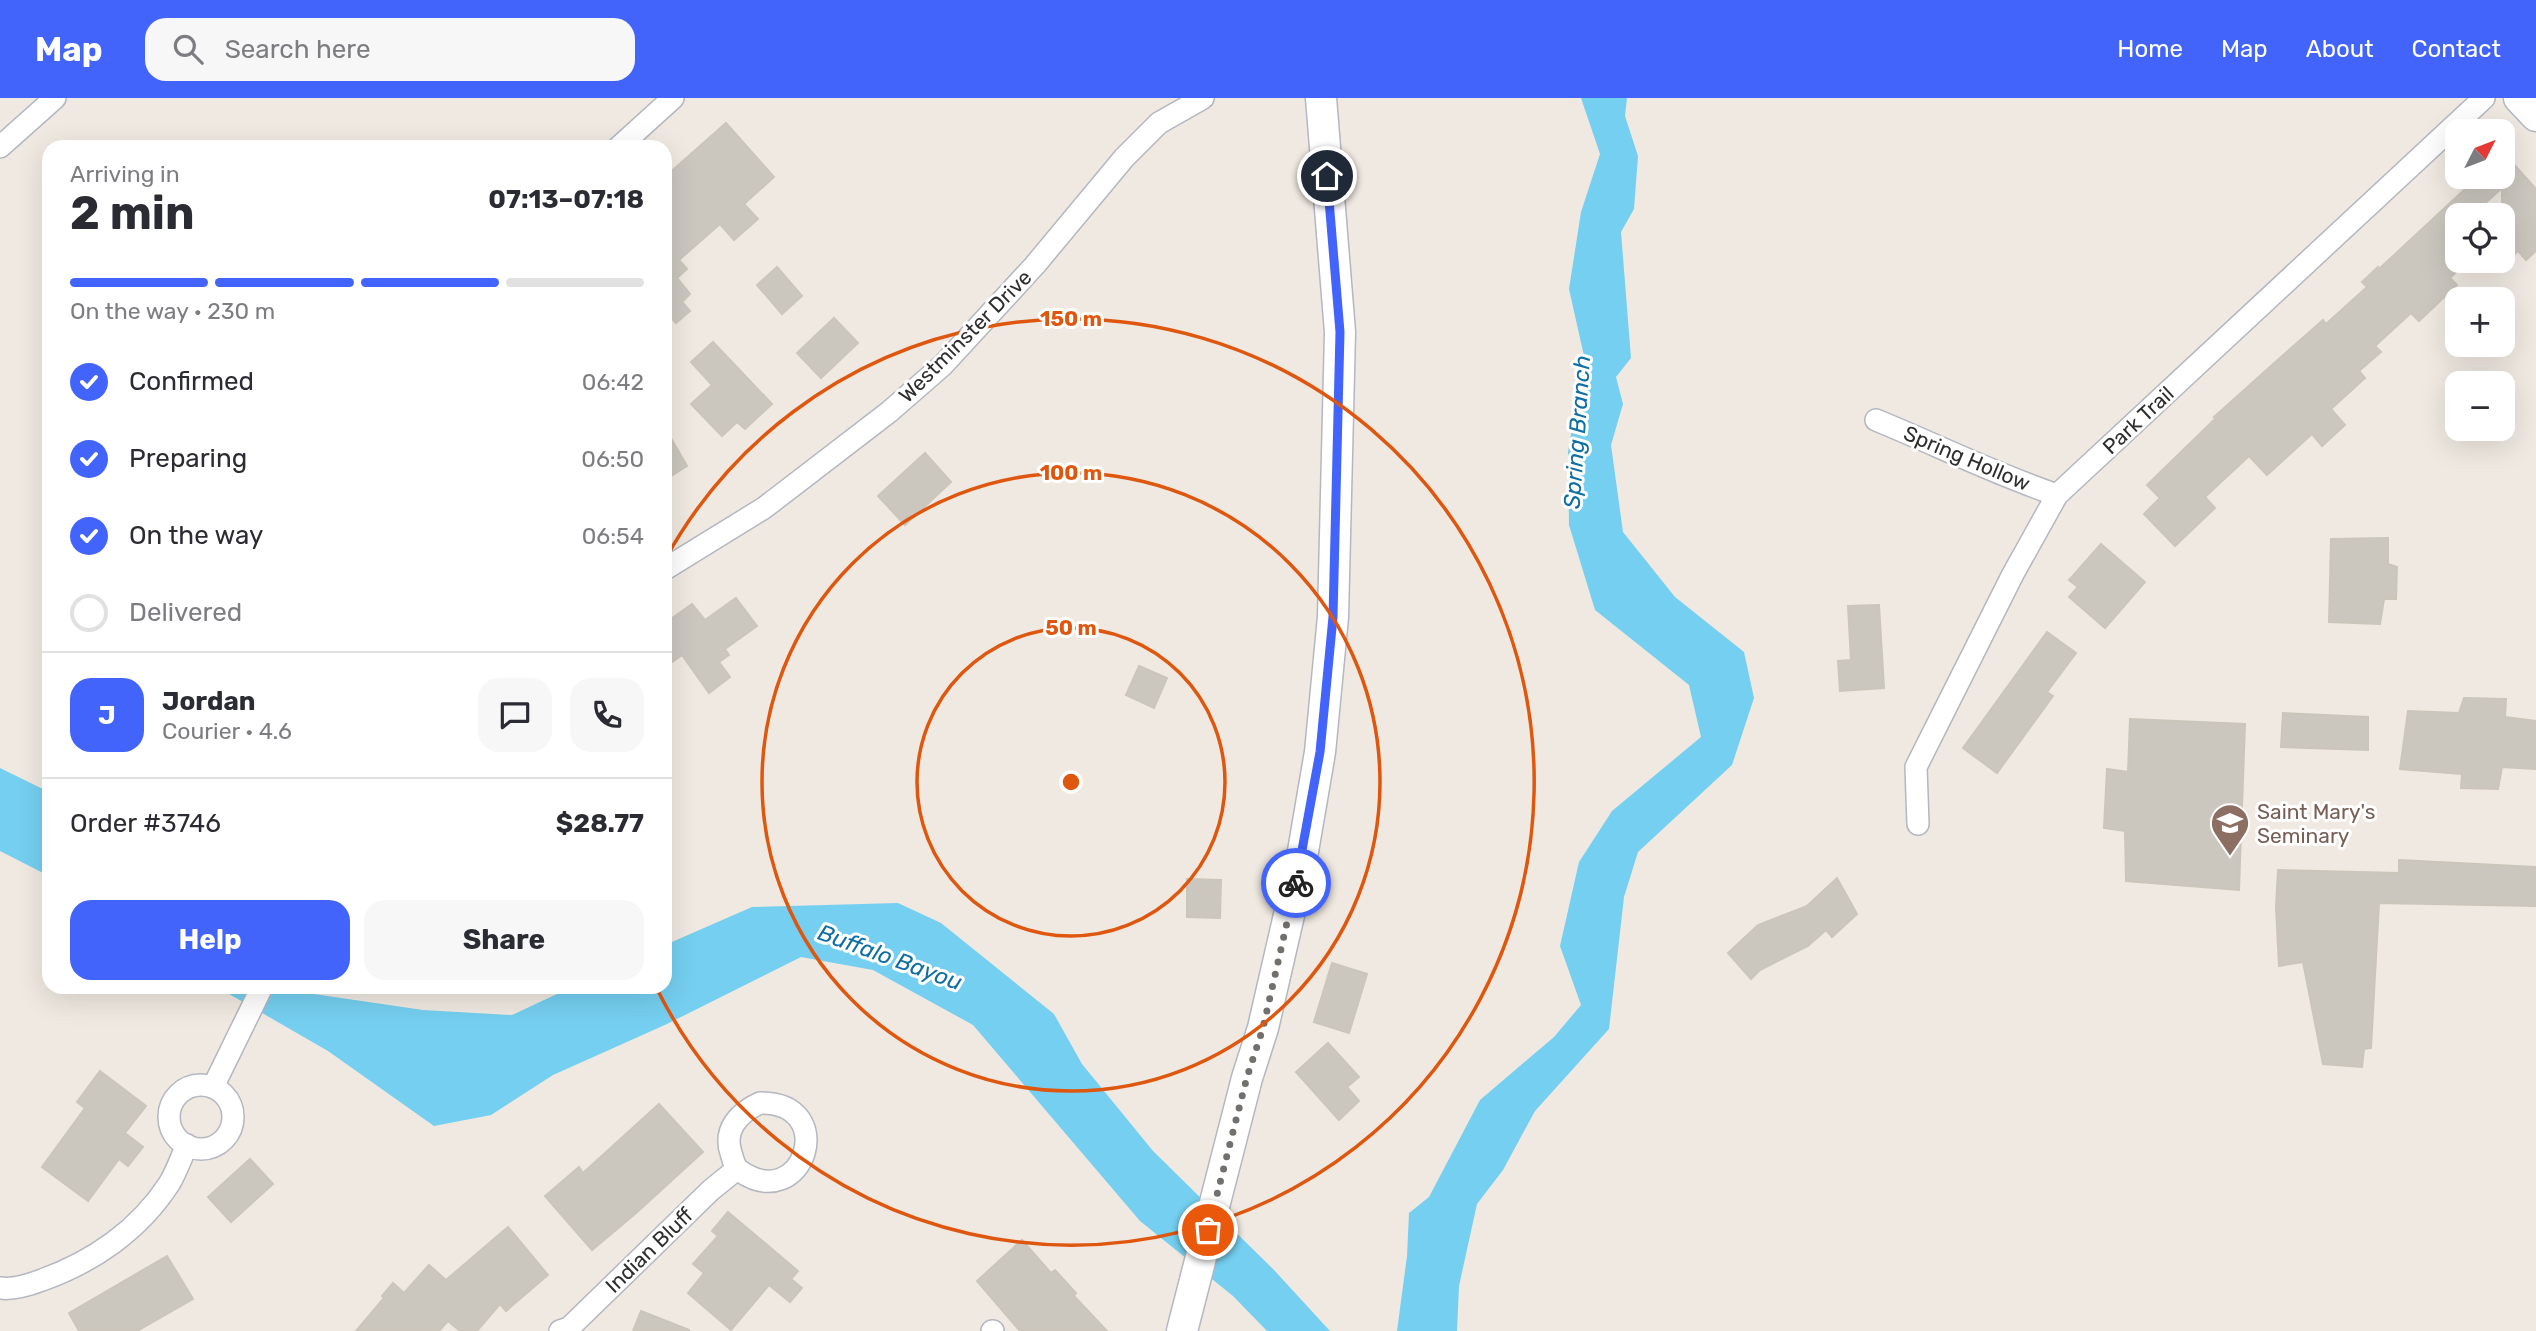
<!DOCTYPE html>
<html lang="en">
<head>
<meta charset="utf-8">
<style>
  :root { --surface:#fff; --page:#f7f7f7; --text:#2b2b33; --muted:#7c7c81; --line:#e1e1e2; --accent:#4264fb }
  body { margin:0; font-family:Rubik,sans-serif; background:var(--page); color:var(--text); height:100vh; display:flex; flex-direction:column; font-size:26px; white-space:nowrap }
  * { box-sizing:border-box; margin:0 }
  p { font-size:23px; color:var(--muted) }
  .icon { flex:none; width:38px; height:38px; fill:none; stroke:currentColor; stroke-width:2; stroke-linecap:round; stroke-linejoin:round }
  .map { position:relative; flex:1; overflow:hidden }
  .drawer { position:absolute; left:42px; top:42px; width:630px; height:854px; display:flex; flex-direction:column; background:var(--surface); border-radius:21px; box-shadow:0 7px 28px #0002 }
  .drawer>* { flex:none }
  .needle { width:46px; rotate:48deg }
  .controls { position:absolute; left:2445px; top:21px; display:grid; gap:14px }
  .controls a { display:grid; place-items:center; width:70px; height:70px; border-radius:14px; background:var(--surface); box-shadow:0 7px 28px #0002; font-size:35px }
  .pin { position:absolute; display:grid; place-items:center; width:60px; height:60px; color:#fff; margin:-30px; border:4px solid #fff; border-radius:50%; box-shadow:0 2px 7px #0007 }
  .courier { position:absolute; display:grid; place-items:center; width:70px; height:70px; margin:-35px; border:5px solid #4264fb; border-radius:50%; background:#fff; color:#222; box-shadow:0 2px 9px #0007 }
  .headline em { font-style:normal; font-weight:700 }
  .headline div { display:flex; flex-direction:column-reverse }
  .headline { display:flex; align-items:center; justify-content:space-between; height:119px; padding:0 28px }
  h1 { font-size:46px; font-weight:700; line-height:52px }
  .bar { display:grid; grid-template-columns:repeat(4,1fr); gap:10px 7px; align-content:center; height:84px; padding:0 28px }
  .bar i { height:9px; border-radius:5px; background:var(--line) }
  .bar .current { background:var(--accent) }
  .bar p { grid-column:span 4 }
  .line { display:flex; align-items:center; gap:18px; padding:0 28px; border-top:2px solid var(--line) }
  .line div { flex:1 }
  .round { display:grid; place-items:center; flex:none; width:74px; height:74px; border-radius:21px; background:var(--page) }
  ol { padding:0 28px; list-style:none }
  li { display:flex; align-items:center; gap:21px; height:77px }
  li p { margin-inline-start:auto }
  li .icon { padding:7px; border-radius:50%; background:var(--accent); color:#fff; stroke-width:4 }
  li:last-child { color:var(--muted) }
  li i { width:38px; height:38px; border:4px solid var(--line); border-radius:50% }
  .button { display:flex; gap:14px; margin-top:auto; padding:14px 28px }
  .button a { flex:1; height:80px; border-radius:21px; background:var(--accent); color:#fff; font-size:28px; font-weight:700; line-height:80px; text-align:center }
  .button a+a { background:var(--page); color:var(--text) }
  header { display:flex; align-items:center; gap:42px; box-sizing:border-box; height:98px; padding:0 35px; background:var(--accent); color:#fff }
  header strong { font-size:33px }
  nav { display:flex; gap:38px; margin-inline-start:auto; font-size:24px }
  .search { width:490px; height:63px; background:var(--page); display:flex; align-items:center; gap:18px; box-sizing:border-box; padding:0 24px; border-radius:21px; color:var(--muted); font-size:26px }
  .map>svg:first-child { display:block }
  .water { fill:#75cff0 }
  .building { fill:#cbc7bf; stroke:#cbc5ba; stroke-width:2 }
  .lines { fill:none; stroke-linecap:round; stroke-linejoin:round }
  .minor-casing { stroke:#b4b7c1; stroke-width:24 }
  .secondary-casing { stroke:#b4b7c1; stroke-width:33 }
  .minor { stroke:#fff; stroke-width:21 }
  .secondary { stroke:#fff; stroke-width:30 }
  .done { stroke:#726f6d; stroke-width:7; stroke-dasharray:0 12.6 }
  .route { stroke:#4264fb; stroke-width:9 }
  .ring { fill:none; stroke:#df570e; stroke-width:3.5 }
  .labels { text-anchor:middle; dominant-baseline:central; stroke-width:6; stroke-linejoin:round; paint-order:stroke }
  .street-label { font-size:21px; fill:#2e2e2e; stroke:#fff }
  .education-label { font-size:21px; fill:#785e54; stroke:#fff; text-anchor:start }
  .water-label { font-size:23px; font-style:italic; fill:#0d6fa3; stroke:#fff }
  .centre { fill:#df570e; stroke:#fff; stroke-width:3.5 }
  .ring-label { font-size:21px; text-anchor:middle; font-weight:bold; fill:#df570e; stroke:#fff; stroke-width:6; stroke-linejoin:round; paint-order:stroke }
</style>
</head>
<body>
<header>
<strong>Map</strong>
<div class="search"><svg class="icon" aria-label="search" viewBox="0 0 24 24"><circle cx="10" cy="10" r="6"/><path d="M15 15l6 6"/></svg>Search here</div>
<nav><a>Home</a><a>Map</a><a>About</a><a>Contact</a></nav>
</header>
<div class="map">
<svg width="2536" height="1233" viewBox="0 0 2536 1233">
  <rect width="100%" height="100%" fill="#efe9e1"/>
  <g class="water">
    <polygon points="1581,0 1627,0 1625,18 1638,58 1634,111 1621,134 1631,260 1616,279 1623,306 1611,347 1623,434 1675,499 1744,554 1754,600 1732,667 1638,754 1624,799 1609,931 1535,1013 1503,1072 1477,1106 1459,1188 1457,1233 1397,1233 1407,1158 1409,1115 1429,1099 1480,1002 1554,939 1581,907 1560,848 1579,764 1612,713 1701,639 1689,587 1595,512 1569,427 1568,354 1584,258 1569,191 1581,114 1600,56"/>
    <polygon points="0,670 49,694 49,778 0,753"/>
    <polygon points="898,805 941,825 1054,916 1082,966 1153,1053 1274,1172 1330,1233 1267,1233 1233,1198 1140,1123 973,927 873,872 801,859 667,926 553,977 491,1017 434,1028 328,953 217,889 297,889 307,895 423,912 512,917 572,889 665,889 665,847 752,809"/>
  </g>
  <g class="building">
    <polygon points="726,25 774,79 744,106 758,121 734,142 720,126 679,162 687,171 677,180 690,196 682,204 690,213 676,225 668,216 665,219 665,79"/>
    <polygon points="2502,53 2536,91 2536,153 2526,162 2518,153 2502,167 2502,90 2472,117 2457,117 2457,173 2450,180 2457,187 2419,223 2411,215 2375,248 2381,254 2359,273 2365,280 2331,311 2345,327 2322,348 2312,336 2267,377 2249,358 2205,399 2215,410 2175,448 2144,416 2160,400 2147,387 2216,320 2214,319 2272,267 2323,222 2326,226 2367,189 2362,184 2378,169 2379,171 2478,79 2502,79"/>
    <polygon points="777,169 802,198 782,216 757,187"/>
    <polygon points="834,220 858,245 821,280 797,255"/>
    <polygon points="713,244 772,306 745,331 737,324 722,338 691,306 712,287 691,264"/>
    <polygon points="665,330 687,368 665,382"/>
    <polygon points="925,355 951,384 905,427 878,398"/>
    <polygon points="2388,440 2388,466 2397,469 2396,501 2384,501 2380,526 2329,524 2331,441"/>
    <polygon points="2101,446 2145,484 2105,530 2069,499 2078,489 2069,482"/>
    <polygon points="736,500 757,528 725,551 729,557 719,564 730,579 709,595 682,557 665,569 665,525 692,506 705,522"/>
    <polygon points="1879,507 1884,590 1840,593 1838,563 1851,562 1848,508"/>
    <polygon points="2047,534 2076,555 2047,594 2053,598 1997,675 1963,650"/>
    <polygon points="1139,568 1167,580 1154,610 1126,597"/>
    <polygon points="2464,600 2506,601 2505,619 2536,623 2536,671 2502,669 2498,691 2461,690 2462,676 2400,671 2408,613 2459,615"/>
    <polygon points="2283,615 2368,619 2368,652 2281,649"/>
    <polygon points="2130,621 2245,626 2239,792 2126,783 2125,733 2104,730 2107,671 2128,674"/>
    <polygon points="2399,762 2536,769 2536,808 2379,805 2371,950 2364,951 2362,969 2323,966 2303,864 2279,868 2276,809 2278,772 2399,775"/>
    <polygon points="1837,780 1857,816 1832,839 1826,832 1808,848 1760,872 1751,881 1728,855 1758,827 1807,808"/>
    <polygon points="1187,781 1221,782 1220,820 1187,819"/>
    <polygon points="1332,865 1367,876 1349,935 1314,924"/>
    <polygon points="1328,945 1359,979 1347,989 1359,1003 1339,1022 1296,974"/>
    <polygon points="100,973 146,1008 125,1035 143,1049 128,1068 119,1061 88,1103 42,1069 85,1010 77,1004"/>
    <polygon points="659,1006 703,1054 635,1116 592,1152 545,1098 579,1069 583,1075"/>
    <polygon points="250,1061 273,1086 231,1124 208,1099"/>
    <polygon points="728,1114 798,1173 791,1181 802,1190 790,1204 769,1187 731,1232 688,1195 704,1175 693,1166 718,1138 712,1133"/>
    <polygon points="508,1129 548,1177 506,1213 500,1206 477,1233 460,1233 448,1223 439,1233 356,1233 384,1200 382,1198 393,1185 404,1195 429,1167 446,1182"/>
    <polygon points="1022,1142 1051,1175 1055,1172 1076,1195 1074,1198 1107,1233 1020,1233 977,1183"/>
    <polygon points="167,1158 193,1201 137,1233 79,1233 69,1215"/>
    <polygon points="641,1213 689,1232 689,1233 633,1233"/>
  </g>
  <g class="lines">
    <g class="minor-casing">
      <g id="minor">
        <polyline points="0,49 55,0"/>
        <polyline points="619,49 673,0"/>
        <path d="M1876,322C1937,347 1995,376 2057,397"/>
        <polyline points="665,471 764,410 889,314 943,267 1035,167 1124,60 1159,25 1203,0"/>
        <polyline points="1918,726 1916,669 2013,476 2057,397 2484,0"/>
        <circle cx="201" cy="1019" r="32"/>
        <polyline points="213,989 262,889"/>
        <path d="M760,1005C840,1004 804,1117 740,1073C734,1069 733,1061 731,1055C723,1031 740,1014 760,1005Z"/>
        <path d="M0,1190C14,1192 29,1187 42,1182C93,1164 139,1132 169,1086C176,1075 181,1060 187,1047"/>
        <polyline points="560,1233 569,1230 711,1092 737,1071"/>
        <polyline points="992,1233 993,1233"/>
      </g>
    </g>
    <g class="secondary-casing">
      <g id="secondary">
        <polyline points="2519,0 2536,18"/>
        <polyline points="1182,1233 1247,980 1263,930 1301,765 1320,654 1333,519 1340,234 1321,0"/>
      </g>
    </g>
    <use href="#minor" class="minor"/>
    <use href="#secondary" class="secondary"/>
  </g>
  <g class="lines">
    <polyline class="done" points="1208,1132 1247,979 1263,930 1296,785"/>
    <polyline class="route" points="1296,785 1320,654 1333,519 1340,234 1327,78"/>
  </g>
  <g class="ring">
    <circle cx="1071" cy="684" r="154"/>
    <circle cx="1071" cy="684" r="309"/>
    <path d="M666 460A463 463 0 1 1 657 891"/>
  </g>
  <defs>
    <g id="school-pin" transform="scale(2.0125)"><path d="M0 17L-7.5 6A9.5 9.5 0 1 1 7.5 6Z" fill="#8d6e63" stroke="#fff"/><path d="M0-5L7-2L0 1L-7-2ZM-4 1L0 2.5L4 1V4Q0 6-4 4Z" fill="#fff"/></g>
  </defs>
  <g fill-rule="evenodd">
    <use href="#school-pin" x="2230" y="725"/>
  </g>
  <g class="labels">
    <g class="street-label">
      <text transform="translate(965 238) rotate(-45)">Westminster Drive</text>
      <text transform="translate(2138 322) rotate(-43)">Park Trail</text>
      <text transform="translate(1967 360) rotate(23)">Spring Hollow</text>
      <text transform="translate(649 1152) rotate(-44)">Indian Bluff</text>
    </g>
    <g class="education-label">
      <text x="2257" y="713">Saint Mary's<tspan x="2257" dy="24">Seminary</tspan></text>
    </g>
    <g class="water-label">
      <text transform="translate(1577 334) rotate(-86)">Spring Branch</text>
      <text transform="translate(890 859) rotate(20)">Buffalo Bayou</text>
    </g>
  </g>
  <circle cx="1071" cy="684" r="10" class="centre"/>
  <g class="ring-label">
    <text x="1071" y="228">150 m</text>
    <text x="1071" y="382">100 m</text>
    <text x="1071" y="537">50 m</text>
  </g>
</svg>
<div class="controls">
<a><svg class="needle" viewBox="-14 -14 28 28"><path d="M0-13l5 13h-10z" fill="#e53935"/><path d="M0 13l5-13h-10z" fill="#7c7c81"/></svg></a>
<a><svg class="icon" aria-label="locate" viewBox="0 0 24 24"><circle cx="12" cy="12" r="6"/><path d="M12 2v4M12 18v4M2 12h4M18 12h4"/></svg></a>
<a>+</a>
<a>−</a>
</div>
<div class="pin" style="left:1208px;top:1132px;background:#ea580c"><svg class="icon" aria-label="bag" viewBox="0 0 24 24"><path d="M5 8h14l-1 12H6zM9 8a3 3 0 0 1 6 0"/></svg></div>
<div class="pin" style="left:1327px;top:78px;background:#1f2937"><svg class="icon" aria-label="home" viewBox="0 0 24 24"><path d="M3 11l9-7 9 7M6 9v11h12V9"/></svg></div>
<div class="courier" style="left:1296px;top:785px"><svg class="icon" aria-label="bike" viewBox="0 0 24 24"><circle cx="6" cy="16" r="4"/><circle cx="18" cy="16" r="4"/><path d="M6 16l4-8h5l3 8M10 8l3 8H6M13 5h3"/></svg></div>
<section class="drawer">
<div class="headline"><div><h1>2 min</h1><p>Arriving in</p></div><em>07:13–07:18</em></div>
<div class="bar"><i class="current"></i><i class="current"></i><i class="current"></i><i></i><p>On the way · 230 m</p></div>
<ol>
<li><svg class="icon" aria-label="check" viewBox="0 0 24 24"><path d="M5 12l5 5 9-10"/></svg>Confirmed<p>06:42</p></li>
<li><svg class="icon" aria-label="check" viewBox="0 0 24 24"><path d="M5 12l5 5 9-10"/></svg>Preparing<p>06:50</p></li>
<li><svg class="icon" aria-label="check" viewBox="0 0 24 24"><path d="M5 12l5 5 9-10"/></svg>On the way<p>06:54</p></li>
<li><i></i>Delivered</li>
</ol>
<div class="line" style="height:126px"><b class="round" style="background:var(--accent);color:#fff">J</b><div><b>Jordan</b><p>Courier · 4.6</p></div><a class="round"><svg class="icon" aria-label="chat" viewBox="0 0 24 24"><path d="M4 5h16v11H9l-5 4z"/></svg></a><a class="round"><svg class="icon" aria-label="phone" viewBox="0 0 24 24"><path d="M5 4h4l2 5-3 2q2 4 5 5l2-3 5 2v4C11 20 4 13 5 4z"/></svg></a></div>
<div class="line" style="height:91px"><div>Order #3746</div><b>$28.77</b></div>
<div class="button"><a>Help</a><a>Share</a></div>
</section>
</div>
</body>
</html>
